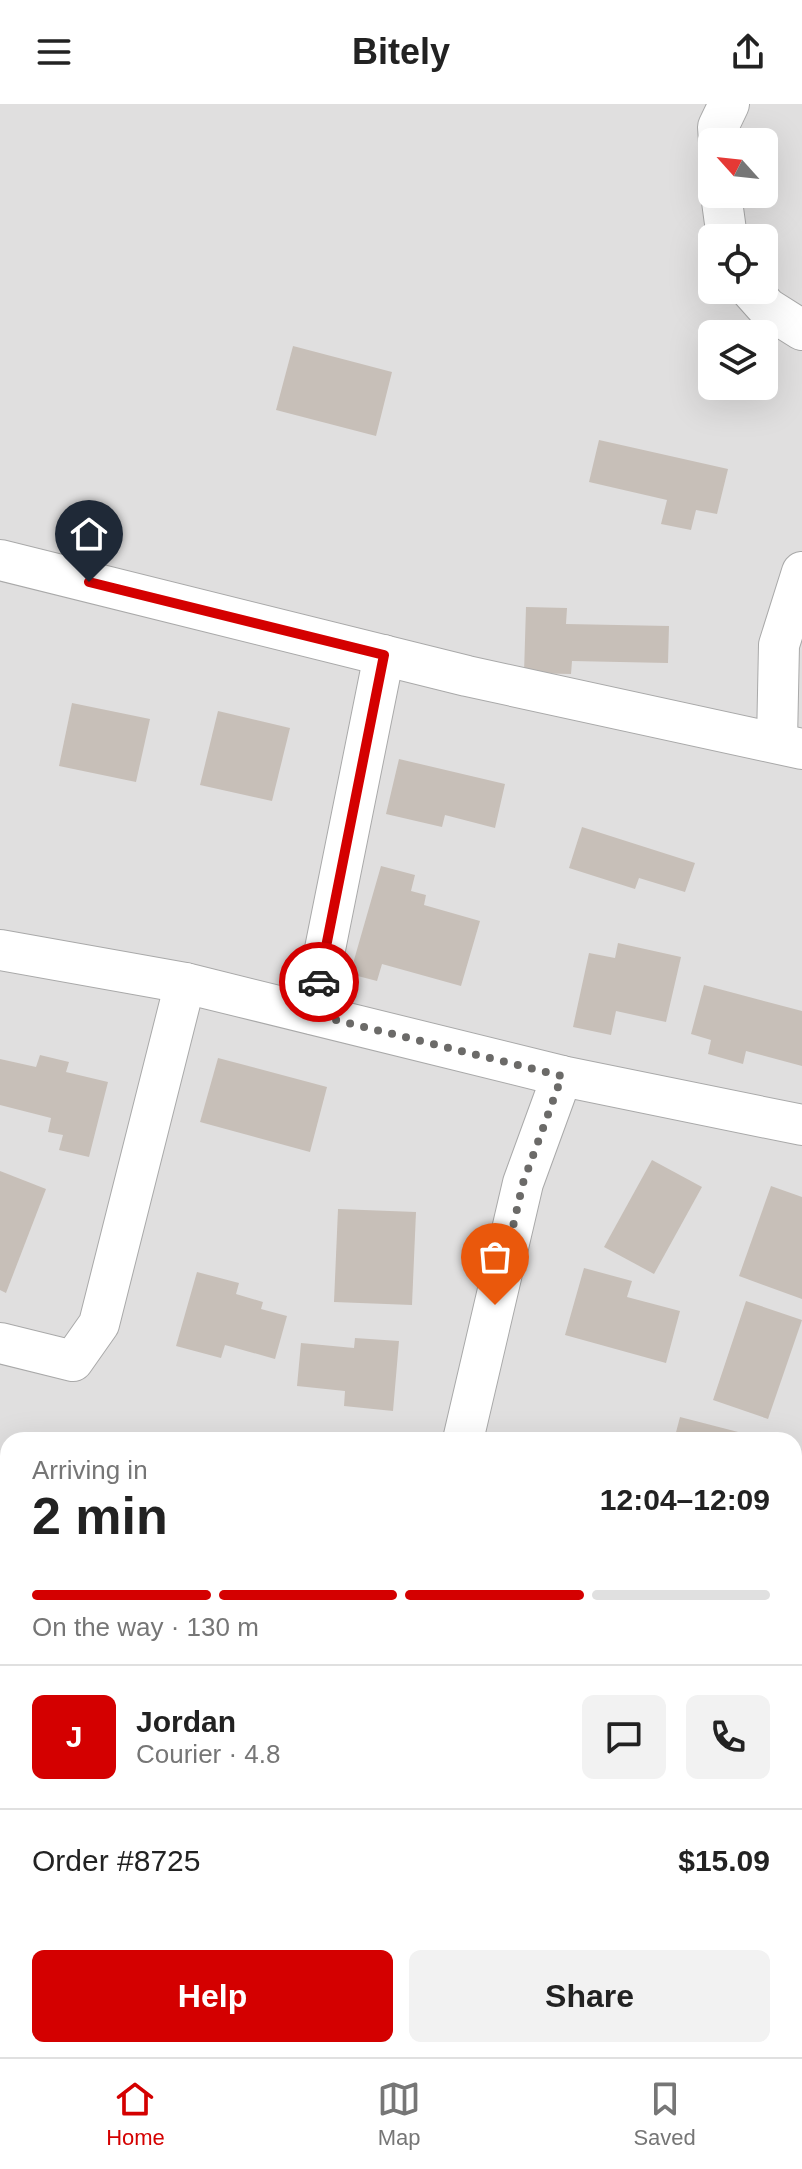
<!DOCTYPE html>
<html lang="en">
<head>
<meta charset="utf-8">
<style>
  :root { --surface:#fff; --page:#f2f2f2; --text:#222; --muted:#767676; --line:#e0e0e0; --accent:#d40000 }
  body { margin:0; font-family:Helvetica,sans-serif; background:var(--page); color:var(--text); height:100vh; display:flex; flex-direction:column; font-size:30px; white-space:nowrap }
  * { box-sizing:border-box; margin:0 }
  p { font-size:26px; color:var(--muted) }
  .icon { flex:none; width:44px; height:44px; fill:none; stroke:currentColor; stroke-width:2; stroke-linecap:round; stroke-linejoin:round }
  .map { position:relative; flex:1; overflow:hidden }
  .side { position:absolute; left:0px; top:1328px; width:802px; height:626px; display:flex; flex-direction:column; background:var(--surface); border-radius:24px 24px 0 0; box-shadow:0 8px 32px #0002 }
  .side>* { flex:none }
  .needle { width:52px; rotate:297deg }
  .buttons { position:absolute; left:698px; top:24px; display:grid; gap:16px }
  .buttons a { display:grid; place-items:center; width:80px; height:80px; border-radius:12px; background:var(--surface); box-shadow:0 8px 32px #0002; font-size:40px }
  .pin { position:absolute; display:grid; place-items:center; width:68px; height:68px; color:#fff; margin:-82px -34px; border-radius:50% 50% 50% 0; rotate:-45deg; box-shadow:0 0 8px #0007 }
  .pin .icon { rotate:45deg }
  .courier { position:absolute; display:grid; place-items:center; width:80px; height:80px; margin:-40px; border:6px solid #d40000; border-radius:50%; background:#fff; color:#222; box-shadow:0 2px 10px #0007 }
  .head em { font-style:normal; font-weight:700 }
  .head div { display:flex; flex-direction:column-reverse }
  .head { display:flex; align-items:center; justify-content:space-between; height:136px; padding:0 32px }
  h1 { font-size:52px; font-weight:700; line-height:60px }
  .bar { display:grid; grid-template-columns:repeat(4,1fr); gap:12px 8px; align-content:center; height:96px; padding:0 32px }
  .bar i { height:10px; border-radius:6px; background:var(--line) }
  .bar .active { background:var(--accent) }
  .bar p { grid-column:span 4 }
  .line { display:flex; align-items:center; gap:20px; padding:0 32px; border-top:2px solid var(--line) }
  .line div { flex:1 }
  .round { display:grid; place-items:center; flex:none; width:84px; height:84px; border-radius:12px; background:var(--page) }
  .action { display:flex; gap:16px; margin-top:auto; padding:16px 32px }
  .action a { flex:1; height:92px; border-radius:12px; background:var(--accent); color:#fff; font-size:32px; font-weight:700; line-height:92px; text-align:center }
  .action a+a { background:var(--page); color:var(--text) }
  header { display:flex; justify-content:space-between; align-items:center; height:104px; padding:0 32px; background:var(--surface); font-size:36px; font-weight:700 }
  .tabs { display:flex; justify-content:space-around; align-items:center; height:112px; border-top:2px solid var(--line); background:var(--surface); font-size:22px; color:var(--muted) }
  .tabs a { display:grid; justify-items:center; gap:4px }
  .tabs .active { color:var(--accent) }
  .map>svg:first-child { display:block }
  .residential { fill:#e0dfdf; fill-rule:evenodd }
  .forest { fill:#add19e }
  .lines { fill:none; stroke-linecap:round; stroke-linejoin:round }
  .stream { stroke:#aad3df; stroke-width:10 }
  .building { fill:#c7bfb8 }
  .lane-casing { stroke:#a9a9a9; stroke-width:22 }
  .street-casing { stroke:#a9a9a9; stroke-width:42 }
  .lane { stroke:#fff; stroke-width:20 }
  .street { stroke:#fff; stroke-width:40 }
  .done { stroke:#6b6a68; stroke-width:8; stroke-dasharray:0 14.4 }
  .route { stroke:#d40000; stroke-width:10 }
</style>
</head>
<body>
<header><svg class="icon" aria-label="menu" viewBox="0 0 24 24"><path d="M4 6h16M4 12h16M4 18h16"/></svg>Bitely<svg class="icon" aria-label="share" viewBox="0 0 24 24"><path d="M12 15V3M7 8l5-5 5 5M5 13v7h14v-7"/></svg></header>
<div class="map">
<svg width="802" height="1953" viewBox="0 0 802 1953">
  <rect width="100%" height="100%" fill="#f2efe9"/>
  <path class="residential" d="M0,0H802V1953H0ZM712,38H764V90H712ZM712,134H764V186H712ZM712,230H764V282H712ZM8,1336H794V1946H8Z"/>
  <polygon class="forest" points="89,1946 331,1946 326,1953 82,1953"/>
  <g class="lines">
    <polyline class="stream" points="153,1953 162,1946"/>
  </g>
  <g class="building">
    <polygon points="293,242 392,268 376,332 276,306"/>
    <polygon points="599,336 728,365 717,410 696,406 691,426 661,420 667,396 589,378"/>
    <polygon points="526,503 567,504 566,520 669,522 668,559 572,557 571,570 524,569"/>
    <polygon points="72,599 150,615 136,678 59,662"/>
    <polygon points="218,607 290,624 272,697 200,681"/>
    <polygon points="399,655 505,680 495,724 445,711 442,723 386,710"/>
    <polygon points="582,723 695,759 685,788 639,774 635,785 569,764"/>
    <polygon points="381,762 415,771 411,787 426,791 424,801 480,817 461,882 382,860 377,877 350,870"/>
    <polygon points="618,839 681,853 666,918 616,907 611,931 573,923 589,849 615,854"/>
    <polygon points="704,881 802,907 802,962 746,947 743,960 708,950 711,936 691,930"/>
    <polygon points="40,951 69,958 66,968 108,978 89,1053 59,1046 63,1031 48,1028 51,1014 0,1001 0,955 36,963"/>
    <polygon points="218,954 327,983 310,1048 200,1018"/>
    <polygon points="652,1056 702,1083 654,1170 604,1143"/>
    <polygon points="0,1067 46,1085 6,1189 0,1186"/>
    <polygon points="771,1082 802,1093 802,1195 739,1172"/>
    <polygon points="338,1105 416,1108 412,1201 334,1198"/>
    <polygon points="584,1164 632,1177 627,1193 680,1207 666,1259 565,1231"/>
    <polygon points="197,1168 239,1179 236,1190 263,1198 261,1205 287,1212 275,1255 225,1241 221,1254 176,1242"/>
    <polygon points="746,1197 802,1216 768,1315 713,1296"/>
    <polygon points="355,1234 399,1237 393,1307 344,1302 345,1287 297,1282 301,1239 354,1244"/>
    <polygon points="680,1313 742,1329 740,1336 674,1336"/>
    <polygon points="802,1463 802,1622 794,1618 794,1479"/>
    <polygon points="794,1697 802,1701 802,1815 794,1811"/>
    <polygon points="360,1946 403,1946 399,1953 355,1953"/>
    <polygon points="493,1946 523,1946 519,1953 506,1953"/>
  </g>
  <g class="lines">
    <g class="lane-casing">
      <polyline id="lane" points="794,1674 802,1677"/>
    </g>
    <g class="street-casing">
      <g id="street">
        <polyline points="719,38 718,23 729,0"/>
        <polyline points="721,90 727,134"/>
        <polyline points="751,186 767,204 802,226"/>
        <polyline points="0,456 467,572 802,645"/>
        <polyline points="777,637 779,541 802,468"/>
        <polyline points="0,846 185,879 562,972 802,1021"/>
        <polyline points="312,910 384,551"/>
        <polyline points="0,1239 73,1257 99,1220 185,879"/>
        <polyline points="463,1336 523,1079 562,972"/>
        <polyline points="798,1449 802,1436"/>
        <polyline points="565,1953 569,1946"/>
      </g>
    </g>
    <use href="#lane" class="lane"/>
    <use href="#street" class="street"/>
  </g>
  <g class="lines">
    <polyline class="done" points="319,878 312,910 562,972 523,1079 495,1201"/>
    <polyline class="route" points="89,478 384,551 319,878"/>
  </g>
</svg>
<div class="buttons">
<a><svg class="needle" viewBox="-14 -14 28 28"><path d="M0-13l5 13h-10z" fill="#e53935"/><path d="M0 13l5-13h-10z" fill="#767676"/></svg></a>
<a><svg class="icon" aria-label="locate" viewBox="0 0 24 24"><circle cx="12" cy="12" r="6"/><path d="M12 2v4M12 18v4M2 12h4M18 12h4"/></svg></a>
<a><svg class="icon" aria-label="layers" viewBox="0 0 24 24"><path d="M12 4l9 5-9 5-9-5zM3 14l9 5 9-5"/></svg></a>
</div>
<div class="pin" style="left:495px;top:1201px;background:#ea580c"><svg class="icon" aria-label="bag" viewBox="0 0 24 24"><path d="M5 8h14l-1 12H6zM9 8a3 3 0 0 1 6 0"/></svg></div>
<div class="pin" style="left:89px;top:478px;background:#1f2937"><svg class="icon" aria-label="home" viewBox="0 0 24 24"><path d="M3 11l9-7 9 7M6 9v11h12V9"/></svg></div>
<div class="courier" style="left:319px;top:878px"><svg class="icon" aria-label="car" viewBox="0 0 24 24"><path d="M5 17H2v-5l4-1 3-4h7l3 4 3 1v5h-3M9 17h6M6 11h13"/><circle cx="7" cy="17" r="2"/><circle cx="17" cy="17" r="2"/></svg></div>
<section class="side">
<div class="head"><div><h1>2 min</h1><p>Arriving in</p></div><em>12:04–12:09</em></div>
<div class="bar"><i class="active"></i><i class="active"></i><i class="active"></i><i></i><p>On the way · 130 m</p></div>
<div class="line" style="height:144px"><b class="round" style="background:var(--accent);color:#fff">J</b><div><b>Jordan</b><p>Courier · 4.8</p></div><a class="round"><svg class="icon" aria-label="chat" viewBox="0 0 24 24"><path d="M4 5h16v11H9l-5 4z"/></svg></a><a class="round"><svg class="icon" aria-label="phone" viewBox="0 0 24 24"><path d="M5 4h4l2 5-3 2q2 4 5 5l2-3 5 2v4C11 20 4 13 5 4z"/></svg></a></div>
<div class="line" style="height:104px"><div>Order #8725</div><b>$15.09</b></div>
<div class="action"><a>Help</a><a>Share</a></div>
</section>
</div>
<nav class="tabs">
<a class="active"><svg class="icon" aria-label="home" viewBox="0 0 24 24"><path d="M3 11l9-7 9 7M6 9v11h12V9"/></svg>Home</a>
<a><svg class="icon" aria-label="map" viewBox="0 0 24 24"><path d="M3 6l6-2 6 2 6-2v14l-6 2-6-2-6 2zM9 4v14M15 6v14"/></svg>Map</a>
<a><svg class="icon" aria-label="saved" viewBox="0 0 24 24"><path d="M7 4h10v16l-5-4-5 4z"/></svg>Saved</a>
</nav>
</body>
</html>
